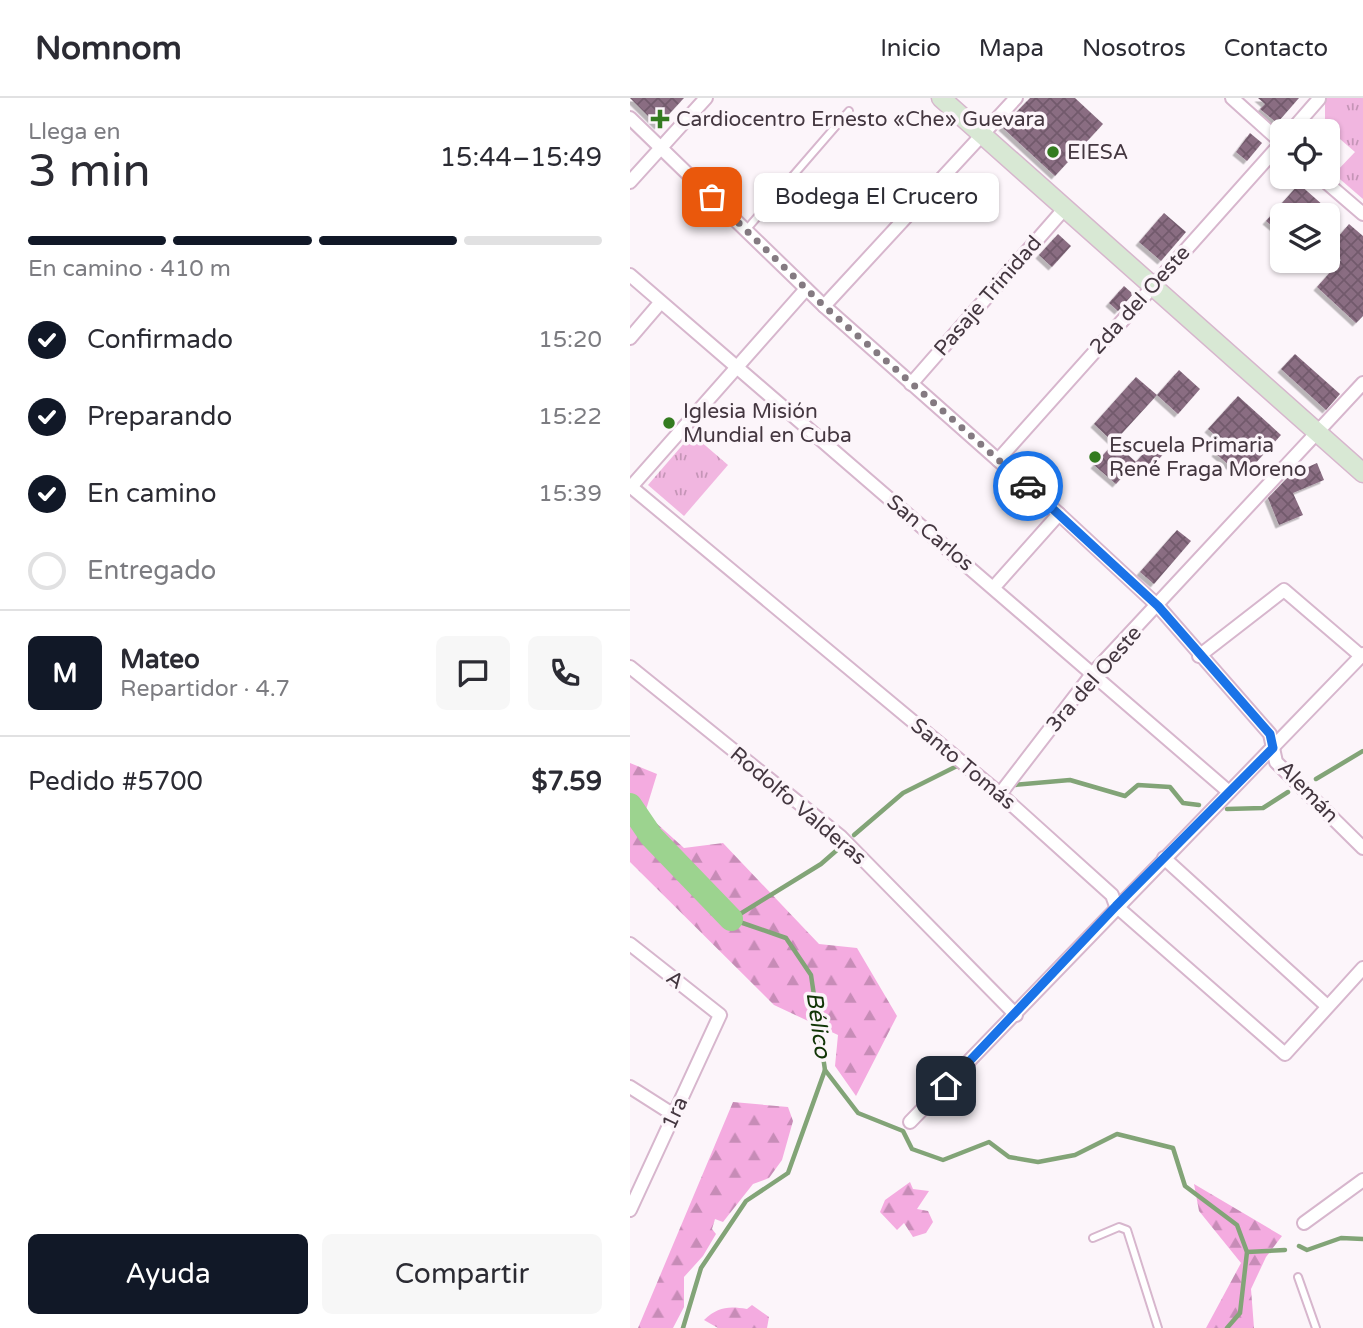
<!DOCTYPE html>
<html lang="es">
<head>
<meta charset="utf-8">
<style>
  :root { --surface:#fff; --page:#f7f7f7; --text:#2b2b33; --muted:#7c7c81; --line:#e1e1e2; --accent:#111827 }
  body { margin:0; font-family:"Varela Round",sans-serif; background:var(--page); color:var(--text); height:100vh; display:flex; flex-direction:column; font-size:26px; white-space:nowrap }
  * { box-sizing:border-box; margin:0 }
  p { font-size:23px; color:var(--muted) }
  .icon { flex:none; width:38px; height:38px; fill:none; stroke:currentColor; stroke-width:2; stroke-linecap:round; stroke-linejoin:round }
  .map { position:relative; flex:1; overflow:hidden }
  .drawer { display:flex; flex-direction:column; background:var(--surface); width:630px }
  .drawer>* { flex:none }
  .buttons { position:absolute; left:640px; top:21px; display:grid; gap:14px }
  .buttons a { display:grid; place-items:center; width:70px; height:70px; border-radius:10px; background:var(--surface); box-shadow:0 2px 5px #0004; font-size:35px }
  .pin { position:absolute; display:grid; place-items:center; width:60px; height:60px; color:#fff; margin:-30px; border-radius:14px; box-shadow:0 4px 10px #0006 }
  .courier { position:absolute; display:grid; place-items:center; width:70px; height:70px; margin:-35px; border:5px solid #1a73e8; border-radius:50%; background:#fff; color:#222; box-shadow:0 2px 9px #0007 }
  .bubble { position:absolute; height:49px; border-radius:10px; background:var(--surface); box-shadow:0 2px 5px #0004; font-size:23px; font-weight:600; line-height:49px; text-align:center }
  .summary em { font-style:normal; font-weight:600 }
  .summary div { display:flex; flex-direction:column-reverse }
  .summary { display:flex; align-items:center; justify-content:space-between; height:119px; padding:0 28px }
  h1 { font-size:46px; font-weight:600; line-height:52px }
  .bar { display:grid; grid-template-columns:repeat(4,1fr); gap:10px 7px; align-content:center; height:84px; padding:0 28px }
  .bar i { height:9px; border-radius:5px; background:var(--line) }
  .bar .active { background:var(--accent) }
  .bar p { grid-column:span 4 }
  .line { display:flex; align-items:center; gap:18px; padding:0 28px; border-top:2px solid var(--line) }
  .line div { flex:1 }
  .round { display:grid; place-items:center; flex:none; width:74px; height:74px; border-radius:10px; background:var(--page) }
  ol { padding:0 28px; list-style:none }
  li { display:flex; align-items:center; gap:21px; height:77px }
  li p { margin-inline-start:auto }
  li .icon { padding:7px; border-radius:50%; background:var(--accent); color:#fff; stroke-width:4 }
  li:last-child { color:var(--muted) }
  li i { width:38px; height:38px; border:4px solid var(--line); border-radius:50% }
  .action { display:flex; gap:14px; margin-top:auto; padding:14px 28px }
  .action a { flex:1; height:80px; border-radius:10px; background:var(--accent); color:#fff; font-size:28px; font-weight:600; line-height:80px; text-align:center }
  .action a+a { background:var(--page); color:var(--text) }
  header { display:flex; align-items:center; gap:42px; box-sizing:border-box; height:98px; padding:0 35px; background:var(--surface); border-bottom:2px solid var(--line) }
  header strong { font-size:33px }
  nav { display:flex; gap:38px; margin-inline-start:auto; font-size:24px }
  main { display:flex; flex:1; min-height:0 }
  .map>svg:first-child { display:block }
  .grass { fill:url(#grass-tufts) }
  .forest { fill:url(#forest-firs) }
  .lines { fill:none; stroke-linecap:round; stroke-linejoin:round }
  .stream { stroke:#82a477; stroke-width:4.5 }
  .river { stroke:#9cd38f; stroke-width:24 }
  .building { fill:url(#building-cross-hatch); filter:url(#shadow) }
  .service-casing { stroke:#d7b6cd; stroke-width:10 }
  .minor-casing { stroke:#d7b6cd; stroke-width:16 }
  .secondary-casing { stroke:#d7b6cd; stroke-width:21 }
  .service { stroke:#fff; stroke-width:6 }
  .minor { stroke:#fff; stroke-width:12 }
  .secondary { stroke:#d8e8d4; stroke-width:18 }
  .done { stroke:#847a81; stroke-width:7; stroke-dasharray:0 12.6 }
  .route { stroke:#1a73e8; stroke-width:9 }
  .poi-dot { fill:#337b1f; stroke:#fcf5fa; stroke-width:2.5 }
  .labels { text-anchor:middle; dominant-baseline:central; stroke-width:7; stroke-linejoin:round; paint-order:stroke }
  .poi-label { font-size:21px; fill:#443740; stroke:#fcf5fa; text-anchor:start }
  .street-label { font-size:21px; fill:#443740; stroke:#fcf5fa }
  .water-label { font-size:23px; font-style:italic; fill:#113506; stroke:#fcf5fa }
</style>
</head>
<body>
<header>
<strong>Nomnom</strong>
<nav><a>Inicio</a><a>Mapa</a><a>Nosotros</a><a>Contacto</a></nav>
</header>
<main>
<section class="drawer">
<div class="summary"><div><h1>3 min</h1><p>Llega en</p></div><em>15:44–15:49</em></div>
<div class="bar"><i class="active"></i><i class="active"></i><i class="active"></i><i></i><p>En camino · 410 m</p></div>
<ol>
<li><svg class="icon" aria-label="check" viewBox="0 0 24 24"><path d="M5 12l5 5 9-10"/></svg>Confirmado<p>15:20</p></li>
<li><svg class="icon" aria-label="check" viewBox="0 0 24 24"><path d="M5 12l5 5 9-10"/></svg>Preparando<p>15:22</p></li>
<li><svg class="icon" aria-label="check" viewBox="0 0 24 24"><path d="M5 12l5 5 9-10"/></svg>En camino<p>15:39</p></li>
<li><i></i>Entregado</li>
</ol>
<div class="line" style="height:126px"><b class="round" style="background:var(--accent);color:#fff">M</b><div><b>Mateo</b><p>Repartidor · 4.7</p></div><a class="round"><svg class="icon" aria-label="chat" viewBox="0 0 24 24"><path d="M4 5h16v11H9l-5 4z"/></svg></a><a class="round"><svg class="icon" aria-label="phone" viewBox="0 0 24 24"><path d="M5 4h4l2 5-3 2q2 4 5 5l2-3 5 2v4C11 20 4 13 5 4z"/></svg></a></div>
<div class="line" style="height:91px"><div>Pedido #5700</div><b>$7.59</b></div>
<div class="action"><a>Ayuda</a><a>Compartir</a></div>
</section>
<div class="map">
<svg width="733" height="1230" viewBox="0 0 733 1230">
  <defs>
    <pattern id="grass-tufts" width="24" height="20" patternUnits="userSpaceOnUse" patternTransform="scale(1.75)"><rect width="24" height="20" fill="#f1b6e0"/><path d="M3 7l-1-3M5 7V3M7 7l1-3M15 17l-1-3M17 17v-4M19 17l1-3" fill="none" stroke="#c595b7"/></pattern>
    <pattern id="forest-firs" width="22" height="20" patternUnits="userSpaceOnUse" patternTransform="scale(1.75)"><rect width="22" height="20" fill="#f4abe0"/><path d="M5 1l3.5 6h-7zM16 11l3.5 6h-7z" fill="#c78cb7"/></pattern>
    <pattern id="building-cross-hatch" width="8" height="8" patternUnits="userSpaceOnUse" patternTransform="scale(1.75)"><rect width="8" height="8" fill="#8a6d82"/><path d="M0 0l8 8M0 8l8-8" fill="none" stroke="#725a6c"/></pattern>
    <filter id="shadow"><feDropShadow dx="-3.5" dy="3.5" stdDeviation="0" flood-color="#0004"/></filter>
  </defs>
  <rect width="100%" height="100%" fill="#fcf5fa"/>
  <g class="grass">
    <polygon points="695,0 733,0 733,101 704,76 725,54 695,28"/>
    <polygon points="62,336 98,367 54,418 18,387"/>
  </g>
  <g class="forest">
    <polygon points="0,665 27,676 15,715 54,750 93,745 189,846 227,850 267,918 226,998 205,968 208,937 144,907 0,764"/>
    <polygon points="103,1004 158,1009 163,1023 152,1062 139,1080 123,1086 93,1124 85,1121 82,1131 86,1136 73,1158 54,1179 54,1209 43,1230 8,1230"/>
    <polygon points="280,1084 283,1091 299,1093 287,1111 298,1113 303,1124 296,1135 283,1139 274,1125 267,1132 250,1114 255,1102"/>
    <polygon points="564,1086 652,1138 636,1159 621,1191 624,1230 576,1230 611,1165 569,1113"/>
    <path d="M122,1207L139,1219L137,1230H88L74,1222C88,1209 98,1208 117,1211Z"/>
  </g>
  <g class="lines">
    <g class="stream">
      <polyline points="686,681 733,653"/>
      <polyline points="384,687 440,682 495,698 508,687 540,689 553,705 569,707"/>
      <polyline points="597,711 633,710 658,694"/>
      <polyline points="224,737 273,695 327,668 331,670"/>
      <polyline points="102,821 191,766 207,752"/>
      <polyline points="195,972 228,1015 273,1033 282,1051 313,1062 359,1044 379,1059 408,1064 445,1057 487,1036 543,1050 555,1088 607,1127 617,1154 610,1215 597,1230"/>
      <polyline points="669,1148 677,1152 711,1140 733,1141"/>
      <polyline points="617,1154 655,1152"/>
      <polyline points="53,1230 71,1170 116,1103 158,1075 195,972 181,877 156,840 101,821"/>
    </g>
    <polyline class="river" points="0,707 21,738 101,821"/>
  </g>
  <g class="building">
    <polygon points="0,0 54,0 28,28"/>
    <polygon points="400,0 445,0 473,26 425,78 372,29"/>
    <polygon points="628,0 669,0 647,25 630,11 635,6"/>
    <polygon points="620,35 632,45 617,63 606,54"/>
    <polygon points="669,86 694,108 686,117 653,117 653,137 636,123"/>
    <polygon points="534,115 556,134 531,163 509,144"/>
    <polygon points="719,126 733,138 733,218 726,225 687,189 711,162 698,151"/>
    <polygon points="428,136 441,148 422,169 409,157"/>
    <polygon points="494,188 503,196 488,213 479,205"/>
    <polygon points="665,256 710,296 696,312 651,271"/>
    <polygon points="549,272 570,291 548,316 527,297 484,344 506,364 525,342 537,352 517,374 506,364 486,386 464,367 484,345 464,326 506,279 527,297"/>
    <polygon points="608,298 651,337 621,370 614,364 606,373 585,355 594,345 578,331"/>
    <polygon points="687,365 694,382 663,395 673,417 649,427 638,400 660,377"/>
    <polygon points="547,432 561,443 524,486 510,474"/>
  </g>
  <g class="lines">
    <g class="service-casing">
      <g id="service">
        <polyline points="116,132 219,13"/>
        <polyline points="463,1140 489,1129 497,1132 528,1230"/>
        <polyline points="668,1179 686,1230"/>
      </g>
    </g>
    <g class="minor-casing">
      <g id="minor">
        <polyline points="602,0 653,46"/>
        <polyline points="0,20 194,208 429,416 528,508 640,636 646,664 733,750"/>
        <polyline points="661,33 689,1"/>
        <polyline points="690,79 733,116"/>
        <polyline points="0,84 76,0"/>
        <polyline points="0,177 599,694"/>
        <polyline points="194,208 386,0"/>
        <polyline points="0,240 30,205"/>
        <polyline points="281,286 435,110"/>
        <polyline points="368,362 653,43"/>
        <polyline points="0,388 370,696 482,797 486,808 655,956 733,870"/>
        <polyline points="0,390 176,191"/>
        <polyline points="364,489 429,416"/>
        <polyline points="569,558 654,492 731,558"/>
        <polyline points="0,569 211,739 386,917"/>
        <polyline points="370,696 463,575 733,285"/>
        <polyline points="534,760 697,908"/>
        <polyline points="0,846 90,917 0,1112"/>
        <polyline points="0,989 44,1017"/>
        <polyline points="280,1024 733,556"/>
        <polyline points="674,1125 733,1082"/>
      </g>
    </g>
    <g class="secondary-casing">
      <polyline id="secondary" points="311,0 733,375"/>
    </g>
    <use href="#service" class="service"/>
    <use href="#minor" class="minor"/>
    <use href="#secondary" class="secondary"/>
  </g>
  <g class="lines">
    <polyline class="done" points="82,99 194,208 398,388"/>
    <polyline class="route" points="316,988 486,808 643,650 640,636 528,508 398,388"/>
  </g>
  <g class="poi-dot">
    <path d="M26.5 10.5h7v7h7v7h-7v7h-7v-7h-7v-7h7z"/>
    <circle cx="423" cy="54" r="7"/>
    <circle cx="39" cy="325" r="7"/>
    <circle cx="465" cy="359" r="7"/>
  </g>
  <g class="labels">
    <g class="poi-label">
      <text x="46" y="21">Cardiocentro Ernesto «Che» Guevara</text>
      <text x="437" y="54">EIESA</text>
      <text x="53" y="313">Iglesia Misión<tspan x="53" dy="24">Mundial en Cuba</tspan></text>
      <text x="479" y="347">Escuela Primaria<tspan x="479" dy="24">René Fraga Moreno</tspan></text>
    </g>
    <g class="street-label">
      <text transform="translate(358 198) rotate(-49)">Pasaje Trinidad</text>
      <text transform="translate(510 202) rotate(-48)">2da del Oeste</text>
      <text transform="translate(300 435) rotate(40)">San Carlos</text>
      <text transform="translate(464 581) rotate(-49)">3ra del Oeste</text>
      <text transform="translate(333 666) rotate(40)">Santo Tomás</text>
      <text transform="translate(678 694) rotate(46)">Alemán</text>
      <text transform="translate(168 708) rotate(40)">Rodolfo Valderas</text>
      <text transform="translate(45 882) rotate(38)">A</text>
      <text transform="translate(45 1015) rotate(-65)">1ra</text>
    </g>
    <g class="water-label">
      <text transform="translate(188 927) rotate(82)">Bélico</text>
    </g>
  </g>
</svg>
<div class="buttons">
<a><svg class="icon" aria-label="locate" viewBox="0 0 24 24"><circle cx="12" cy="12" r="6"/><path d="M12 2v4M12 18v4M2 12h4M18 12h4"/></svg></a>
<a><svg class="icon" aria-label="layers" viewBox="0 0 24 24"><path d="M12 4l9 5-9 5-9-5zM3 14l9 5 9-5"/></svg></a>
</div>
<div class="pin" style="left:82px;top:99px;background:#ea580c"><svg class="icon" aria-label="bag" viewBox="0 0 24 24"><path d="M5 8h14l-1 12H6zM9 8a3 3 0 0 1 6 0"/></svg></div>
<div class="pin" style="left:316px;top:988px;background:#1f2937"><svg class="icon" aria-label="home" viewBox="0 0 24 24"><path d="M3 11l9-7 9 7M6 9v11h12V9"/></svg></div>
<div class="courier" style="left:398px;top:388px"><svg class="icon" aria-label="car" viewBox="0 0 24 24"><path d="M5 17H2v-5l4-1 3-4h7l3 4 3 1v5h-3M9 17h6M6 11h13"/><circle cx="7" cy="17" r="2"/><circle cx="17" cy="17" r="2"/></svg></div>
<div class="bubble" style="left:124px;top:75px;width:245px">Bodega El Crucero</div>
</div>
</main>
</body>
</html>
